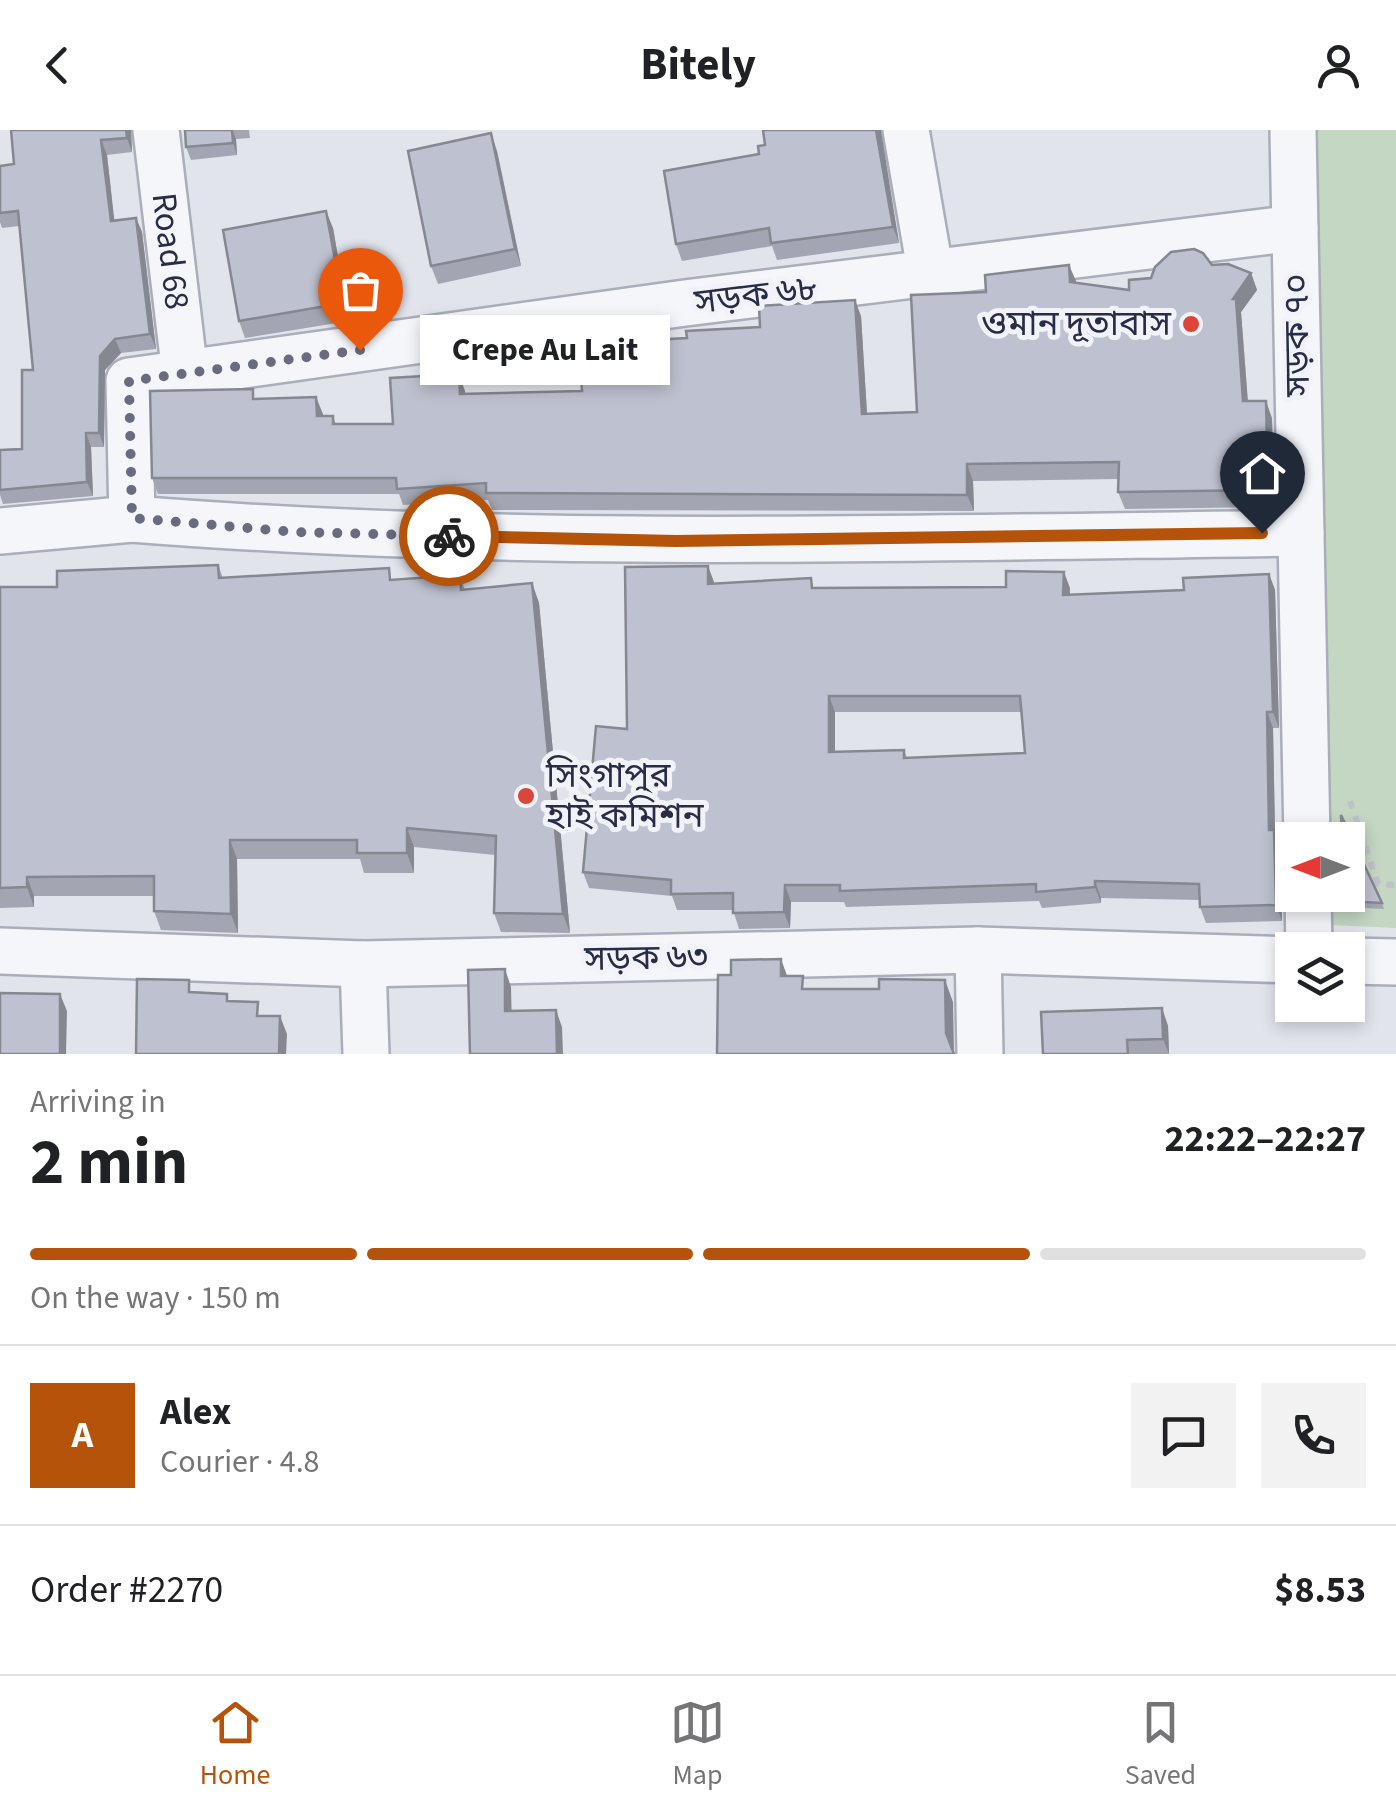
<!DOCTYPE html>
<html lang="en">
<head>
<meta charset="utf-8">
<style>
  :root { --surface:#fff; --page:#f2f2f2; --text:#202124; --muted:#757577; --line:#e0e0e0; --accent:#b45309 }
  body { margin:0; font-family:"Source Sans 3","Noto Sans Bengali",sans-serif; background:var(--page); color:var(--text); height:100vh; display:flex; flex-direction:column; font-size:38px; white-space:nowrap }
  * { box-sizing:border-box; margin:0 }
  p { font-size:32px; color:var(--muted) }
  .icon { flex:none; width:55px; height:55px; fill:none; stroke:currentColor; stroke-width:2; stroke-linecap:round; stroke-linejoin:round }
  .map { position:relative; height:924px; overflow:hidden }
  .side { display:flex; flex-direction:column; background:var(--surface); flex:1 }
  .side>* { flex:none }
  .needle { width:65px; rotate:270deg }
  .controls { position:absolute; left:1275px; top:692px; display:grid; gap:20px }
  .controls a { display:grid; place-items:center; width:90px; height:90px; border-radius:0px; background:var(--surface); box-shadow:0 5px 15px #0003; font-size:50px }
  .pin { position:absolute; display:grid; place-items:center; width:85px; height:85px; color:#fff; margin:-102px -42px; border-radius:50% 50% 50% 0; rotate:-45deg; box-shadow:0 0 10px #0007 }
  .pin .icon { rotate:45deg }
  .courier { position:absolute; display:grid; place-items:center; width:100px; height:100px; margin:-50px; border:8px solid #b45309; border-radius:50%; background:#fff; color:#222; box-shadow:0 2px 12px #0007 }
  .bubble { position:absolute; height:70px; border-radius:0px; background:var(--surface); box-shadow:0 5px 15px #0003; font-size:32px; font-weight:700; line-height:70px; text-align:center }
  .summary em { font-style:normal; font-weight:700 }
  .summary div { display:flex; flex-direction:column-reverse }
  .summary { display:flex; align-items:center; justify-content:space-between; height:170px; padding:0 30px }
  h1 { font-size:65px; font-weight:700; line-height:75px }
  .bar { display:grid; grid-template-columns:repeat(4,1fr); gap:15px 10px; align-content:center; height:120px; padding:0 30px }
  .bar i { height:12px; border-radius:8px; background:var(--line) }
  .bar .active { background:var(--accent) }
  .bar p { grid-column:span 4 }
  .line { display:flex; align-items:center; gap:25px; padding:0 30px; border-top:2px solid var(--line) }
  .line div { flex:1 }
  .round { display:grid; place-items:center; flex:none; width:105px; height:105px; border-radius:0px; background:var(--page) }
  header { display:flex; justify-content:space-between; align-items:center; height:130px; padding:0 30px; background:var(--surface); font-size:45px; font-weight:700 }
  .tab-bar { display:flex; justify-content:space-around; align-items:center; height:140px; border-top:2px solid var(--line); background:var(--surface); font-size:28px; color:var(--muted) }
  .tab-bar a { display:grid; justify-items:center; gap:5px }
  .tab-bar .active { color:var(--accent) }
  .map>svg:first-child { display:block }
  .green { fill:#c3d7c2 }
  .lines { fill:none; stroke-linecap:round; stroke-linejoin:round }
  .minor-casing { stroke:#aaadba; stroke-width:50 }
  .path { stroke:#c0c1ca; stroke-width:6; stroke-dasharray:8 8; stroke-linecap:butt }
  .minor { stroke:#f5f6f9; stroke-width:45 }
  .wall { fill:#a3a6b2; fill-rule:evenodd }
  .shaded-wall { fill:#858791 }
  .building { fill:#bec1cf; stroke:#858791; stroke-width:2.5; fill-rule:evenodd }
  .done { stroke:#696c80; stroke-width:10; stroke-dasharray:0 18 }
  .route { stroke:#b45309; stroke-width:12 }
  .poi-dot { fill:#dd453b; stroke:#f2f3f9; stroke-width:4 }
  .labels { text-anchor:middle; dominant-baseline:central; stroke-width:10; stroke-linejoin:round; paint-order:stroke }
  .street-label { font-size:35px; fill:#282c46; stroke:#f2f3f9 }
  .poi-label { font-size:35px; fill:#282c46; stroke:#f2f3f9; text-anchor:end }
</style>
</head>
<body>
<header><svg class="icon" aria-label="back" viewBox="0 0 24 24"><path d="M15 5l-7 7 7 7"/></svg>Bitely<svg class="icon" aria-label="person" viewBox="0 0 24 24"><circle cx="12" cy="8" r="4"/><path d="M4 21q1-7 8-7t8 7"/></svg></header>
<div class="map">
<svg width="1396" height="924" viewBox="0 0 1396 924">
  <rect width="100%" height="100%" fill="#e2e4ec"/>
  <polygon class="green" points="1312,0 1396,0 1396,798 1330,795 1330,765 1348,765 1348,710 1328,710"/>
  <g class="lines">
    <g class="minor-casing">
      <g id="minor">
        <path id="s1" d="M156,0L185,244"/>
        <polyline points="906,0 931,145"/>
        <polyline points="1293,0 1307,710"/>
        <path d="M132,389C521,420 911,408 1301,403"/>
        <polyline points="0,401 132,389 129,251 685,173 1295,98"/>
        <polyline points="1308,765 1309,820"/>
        <polyline points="978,820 980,924"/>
        <polyline points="0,821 363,834 978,820 1292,830"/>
        <polyline points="1348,831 1396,832"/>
        <polyline points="363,834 366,924"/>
      </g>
    </g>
    <polyline class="path" points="1350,671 1378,754 1396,755"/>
    <use href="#minor" class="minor"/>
  </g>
  <g class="wall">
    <polygon points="11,0 131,0 132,22 107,25 114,91 136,88 142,102 156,219 121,223 105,240 104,317 91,317 93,366 3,374 0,365 0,320 22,319 33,240 19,96 2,98 0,92 0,36 14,34"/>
    <polygon points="185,0 249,0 250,8 236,9 237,25 191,30 186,17"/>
    <polygon points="880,4 899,113 777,130 772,116 682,131 676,114 759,24 765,15"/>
    <polygon points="497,21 521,136 438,154 431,136"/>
    <polygon points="333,98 349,191 245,208 239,191"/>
    <polygon points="1212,135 1251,143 1257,160 1241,182 1248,271 1272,288 1274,377 1125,379 1118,362 1119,349 973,351 974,381 492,380 488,370 403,375 399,364 158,364 152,348 256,269 323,286 333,286 336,294 393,294 465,261 465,264 582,261 687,208 760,197 861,186 867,283 917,282 986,162 1076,152 1129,160 1151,148"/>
    <polygon points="218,435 223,448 393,450 460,445 465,460 532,453 539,473 570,803 501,802 494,783 495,725 414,717 414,743 364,743 360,729 237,729 238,803 161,800 154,781 154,766 34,766 34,777 0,778 0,457 57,457"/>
    <path d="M1269,444L1275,460L1279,598H1273L1275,702L1280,716L1282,791L1206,793L1200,777V770L1101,768V773L1042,778L1039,771L846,777L844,772H791L790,798L739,799L733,780H677L672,766L589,758L583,742L627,599L714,454L815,458H1070V465L1184,460ZM835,582H1021L1025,623L907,628L904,620L835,621Z"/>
    <polygon points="1344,771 1382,773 1384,779 1346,777"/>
    <polygon points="1162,878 1168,896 1169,924 1043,924"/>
  </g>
  <g class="shaded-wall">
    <polygon points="126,0 131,0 132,22 127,8"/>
    <polygon points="232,0 236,9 237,25 233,13"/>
    <polygon points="876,0 881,0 899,113 893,97"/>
    <polygon points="491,3 497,21 521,136 515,119"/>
    <polygon points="101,10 107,25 116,105 111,91"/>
    <polygon points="326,81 333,98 349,191 343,173"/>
    <polygon points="136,88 142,102 156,219 150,204"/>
    <polygon points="1069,135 1076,151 1076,168 1070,152"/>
    <polygon points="1251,143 1257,160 1241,182 1249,288 1243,271 1233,169"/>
    <polygon points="855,170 861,186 868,300 862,284"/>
    <polygon points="115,209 121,223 105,240 104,317 99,303 100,226"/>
    <polygon points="459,244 465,261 467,281 460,264"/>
    <polygon points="316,267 323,284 323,302 317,286"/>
    <polygon points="1266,271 1272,288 1274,377 1268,360"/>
    <polygon points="86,303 91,317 93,366 87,352"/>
    <polygon points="967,334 973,351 974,381 967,365"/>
    <polygon points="708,436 714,452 714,470 708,454"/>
    <polygon points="1064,442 1070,458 1069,481 1063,465"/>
    <polygon points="1269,444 1275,460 1279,598 1273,582"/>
    <polygon points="532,453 539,473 570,803 563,784"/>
    <polygon points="829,566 835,582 835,638 829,622"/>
    <polygon points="1267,582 1273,598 1275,702 1280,716 1282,791 1276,775 1269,700"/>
    <polygon points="407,698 414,717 414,743 407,723"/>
    <polygon points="230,710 237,729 238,803 231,784"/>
    <polygon points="27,747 34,766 34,777 27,757"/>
    <polygon points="1095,751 1101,768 1101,773 1095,757"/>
    <polygon points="785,755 791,772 790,798 784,782"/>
    <polygon points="781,829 789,851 781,846"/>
    <polygon points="505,839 511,857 512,899 505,881"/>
    <polygon points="945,850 953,872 954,924 946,903"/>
    <polygon points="60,864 67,881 66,924 60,924"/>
    <polygon points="1162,878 1168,896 1169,924 1163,909"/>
    <polygon points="556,880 562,897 563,924 557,924"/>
    <polygon points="280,886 287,904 286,924 279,924"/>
  </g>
  <g class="building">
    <polygon points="11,0 126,0 127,8 101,10 111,91 136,88 150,204 115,209 100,226 99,303 86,303 87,352 0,360 0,320 22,319 22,240 33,240 18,81 0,83 0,36 14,34"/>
    <polygon points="185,0 232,0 233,13 186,17"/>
    <polygon points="763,0 876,0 893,97 771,113 769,98 676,114 664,41 759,24 758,16 765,15"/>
    <polygon points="491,3 515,119 431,136 408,21"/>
    <polygon points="326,81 343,173 239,191 223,100"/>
    <polygon points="1194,119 1203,123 1212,135 1228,134 1251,143 1233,169 1236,169 1243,271 1266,271 1268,360 1118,362 1119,332 967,334 967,365 486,363 486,353 397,359 396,348 152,348 150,261 253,259 253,269 316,267 317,286 333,286 333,294 393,294 390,248 459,244 460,264 582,261 579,214 687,208 686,201 760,197 759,176 855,170 862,284 917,282 911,165 986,162 985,145 1069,135 1070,152 1129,160 1129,150 1151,148 1155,137 1171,122"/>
    <polygon points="218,435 219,448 389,438 390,450 460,445 461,460 532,453 563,784 494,783 496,706 407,698 407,723 357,723 357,710 230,710 231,784 154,781 154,746 27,747 27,757 0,758 0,457 57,457 57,441"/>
    <path d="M708,436V454L811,448L812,458L1006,457V441L1064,442L1063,465L1184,460L1183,448L1269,444L1273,582H1267L1269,700H1274L1276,775L1200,777L1199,754L1095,751V757L1036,762V754L840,761V755H785L784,782L733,783V763L671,764V750L583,742L596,596L627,599L625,437ZM829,566H1020L1025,623L904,628V620L829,622Z"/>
    <polygon points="1341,685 1382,773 1344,771 1344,765 1348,765 1348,710 1342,710"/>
    <polygon points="781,829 781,846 803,846 802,859 879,859 879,849 945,850 946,903 954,924 717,924 718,845 731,845 731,830"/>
    <polygon points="505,839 505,881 556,880 557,924 470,924 468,840"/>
    <polygon points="137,849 189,850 189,862 227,864 227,871 258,872 257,886 280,886 279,924 136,924"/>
    <polygon points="0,863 60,864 60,924 0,924"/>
    <polygon points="1162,878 1163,909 1127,910 1128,924 1043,924 1041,882"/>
  </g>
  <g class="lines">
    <polyline class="done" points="360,220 129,251 132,388 295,402 449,406"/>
    <polyline class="route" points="449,406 676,411 1262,403"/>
  </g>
  <g class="poi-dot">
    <circle cx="1191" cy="194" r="10"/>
    <circle cx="526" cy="666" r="10"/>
  </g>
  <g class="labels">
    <g class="street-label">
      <text stroke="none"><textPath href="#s1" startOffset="122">Road 68</textPath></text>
      <text transform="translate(756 165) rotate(-7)">সড়ক ৬৮</text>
      <text transform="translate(1297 205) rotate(-91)">সড়ক ৭০</text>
      <text transform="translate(646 828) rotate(-1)">সড়ক ৬৩</text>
    </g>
    <g class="poi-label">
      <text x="1171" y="194">ওমান দূতাবাস</text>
      <text x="546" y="646" text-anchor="start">সিংগাপুর<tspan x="546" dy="40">হাই কমিশন</tspan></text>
    </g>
  </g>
</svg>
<div class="controls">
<a><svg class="needle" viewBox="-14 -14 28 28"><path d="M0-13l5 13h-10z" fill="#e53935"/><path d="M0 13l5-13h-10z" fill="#757577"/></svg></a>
<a><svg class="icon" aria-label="layers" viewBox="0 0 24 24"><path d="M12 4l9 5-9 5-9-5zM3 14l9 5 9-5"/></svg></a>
</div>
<div class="pin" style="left:360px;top:220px;background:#ea580c"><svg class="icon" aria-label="bag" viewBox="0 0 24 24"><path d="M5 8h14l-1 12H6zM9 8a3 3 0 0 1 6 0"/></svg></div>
<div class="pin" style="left:1262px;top:403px;background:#1f2937"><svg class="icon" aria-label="home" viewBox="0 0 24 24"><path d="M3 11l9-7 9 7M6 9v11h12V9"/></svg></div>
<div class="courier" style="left:449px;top:406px"><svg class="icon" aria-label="bike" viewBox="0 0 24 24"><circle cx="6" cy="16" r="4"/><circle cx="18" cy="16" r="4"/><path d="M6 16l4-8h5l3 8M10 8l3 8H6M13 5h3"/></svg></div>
<div class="bubble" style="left:420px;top:185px;width:250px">Crepe Au Lait</div>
</div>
<section class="side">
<div class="summary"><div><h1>2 min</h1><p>Arriving in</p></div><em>22:22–22:27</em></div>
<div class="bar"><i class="active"></i><i class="active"></i><i class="active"></i><i></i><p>On the way · 150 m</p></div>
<div class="line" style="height:180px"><b class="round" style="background:var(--accent);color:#fff">A</b><div><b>Alex</b><p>Courier · 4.8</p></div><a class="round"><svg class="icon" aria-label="chat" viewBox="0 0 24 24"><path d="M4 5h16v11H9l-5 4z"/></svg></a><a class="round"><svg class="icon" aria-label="phone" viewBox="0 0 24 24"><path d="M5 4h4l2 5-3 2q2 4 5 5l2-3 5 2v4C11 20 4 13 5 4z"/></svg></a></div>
<div class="line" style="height:130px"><div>Order #2270</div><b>$8.53</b></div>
</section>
<nav class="tab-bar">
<a class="active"><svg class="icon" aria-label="home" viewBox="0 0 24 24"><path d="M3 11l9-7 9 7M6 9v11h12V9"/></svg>Home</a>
<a><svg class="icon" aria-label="map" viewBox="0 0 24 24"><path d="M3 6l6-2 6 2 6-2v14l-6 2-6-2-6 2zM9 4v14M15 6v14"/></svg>Map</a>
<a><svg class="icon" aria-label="saved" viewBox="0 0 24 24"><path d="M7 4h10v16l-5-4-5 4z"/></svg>Saved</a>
</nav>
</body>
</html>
